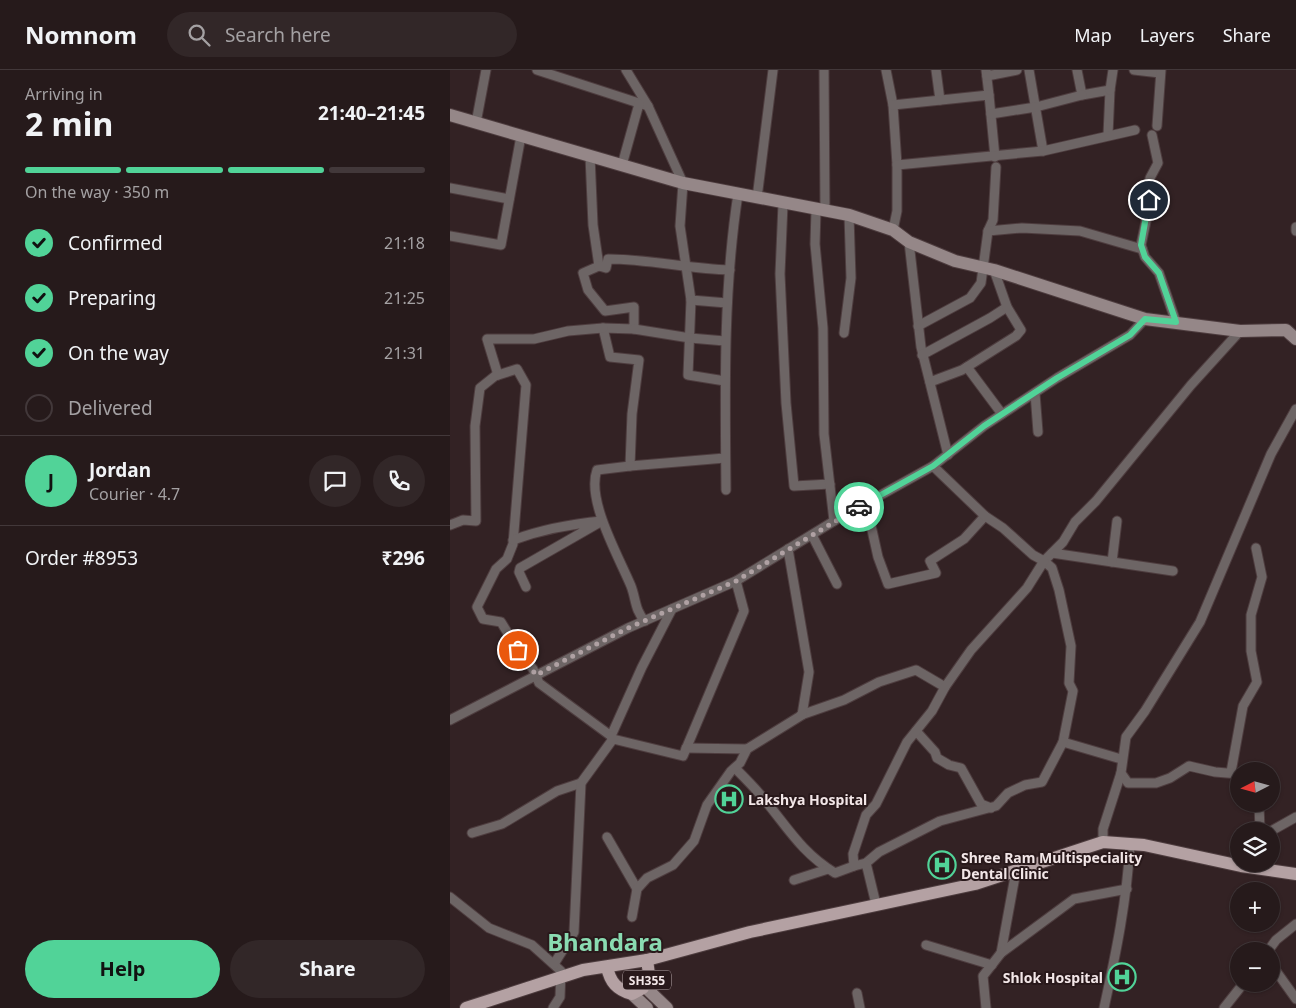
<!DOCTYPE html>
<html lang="en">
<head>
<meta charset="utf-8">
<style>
  :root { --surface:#261a1b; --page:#322728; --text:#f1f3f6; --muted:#a4a1a3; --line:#42383a; --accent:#51d398 }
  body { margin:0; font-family:"Noto Sans",sans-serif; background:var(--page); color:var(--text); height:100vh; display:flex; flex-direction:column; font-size:19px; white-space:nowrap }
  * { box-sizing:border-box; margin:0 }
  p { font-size:16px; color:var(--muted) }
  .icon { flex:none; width:28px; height:28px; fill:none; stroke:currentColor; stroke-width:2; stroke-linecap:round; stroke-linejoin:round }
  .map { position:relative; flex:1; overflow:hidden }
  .panel { display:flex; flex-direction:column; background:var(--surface); width:450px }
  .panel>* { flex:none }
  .needle { width:32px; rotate:264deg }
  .controls { position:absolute; left:780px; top:692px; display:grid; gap:10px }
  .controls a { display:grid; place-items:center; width:50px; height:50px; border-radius:50%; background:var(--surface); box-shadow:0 1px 4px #0004,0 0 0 1px var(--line); font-size:25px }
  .pin { position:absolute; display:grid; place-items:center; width:42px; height:42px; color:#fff; margin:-21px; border:2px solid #fff; border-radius:50%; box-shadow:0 1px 5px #0007 }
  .courier { position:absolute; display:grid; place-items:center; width:50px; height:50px; margin:-25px; border:4px solid #51d398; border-radius:50%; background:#fff; color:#222; box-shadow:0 1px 6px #0007 }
  .summary em { font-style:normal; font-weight:700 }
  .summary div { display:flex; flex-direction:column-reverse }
  .summary { display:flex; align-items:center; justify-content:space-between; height:85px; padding:0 25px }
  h1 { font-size:32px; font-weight:700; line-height:38px }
  .bar { display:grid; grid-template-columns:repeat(4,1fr); gap:8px 5px; align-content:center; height:60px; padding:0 25px }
  .bar i { height:6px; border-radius:4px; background:var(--line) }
  .bar .active { background:var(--accent) }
  .bar p { grid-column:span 4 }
  .line { display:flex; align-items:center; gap:12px; padding:0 25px; border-top:1px solid var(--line) }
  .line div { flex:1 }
  .round { display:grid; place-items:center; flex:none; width:52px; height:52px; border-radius:26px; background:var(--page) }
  ol { padding:0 25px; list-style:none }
  li { display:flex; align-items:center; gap:15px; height:55px }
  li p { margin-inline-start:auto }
  li .icon { padding:5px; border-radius:50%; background:var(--accent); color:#111; stroke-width:4 }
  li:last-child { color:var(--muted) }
  li i { width:28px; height:28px; border:2px solid var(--line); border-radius:50% }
  .primary-button { display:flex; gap:10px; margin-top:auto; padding:10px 25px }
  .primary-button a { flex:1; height:58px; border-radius:30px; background:var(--accent); color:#111; font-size:20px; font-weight:700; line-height:58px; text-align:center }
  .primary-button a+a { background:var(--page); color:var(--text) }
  header { display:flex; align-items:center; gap:30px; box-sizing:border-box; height:70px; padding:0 25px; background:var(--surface); border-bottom:1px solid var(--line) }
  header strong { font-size:24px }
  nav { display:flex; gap:28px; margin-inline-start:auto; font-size:18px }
  .search { width:350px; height:45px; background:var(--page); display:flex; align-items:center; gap:12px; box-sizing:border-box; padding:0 18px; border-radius:28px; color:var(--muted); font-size:19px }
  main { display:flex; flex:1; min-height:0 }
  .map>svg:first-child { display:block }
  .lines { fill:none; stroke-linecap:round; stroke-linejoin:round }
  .street-casing { stroke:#4e3d3f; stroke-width:11 }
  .secondary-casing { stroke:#4e3d3f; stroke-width:14 }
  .primary-casing { stroke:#4e3d3f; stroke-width:14 }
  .street { stroke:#6d6565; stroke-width:9 }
  .secondary { stroke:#958788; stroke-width:12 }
  .primary { stroke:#b4a1a3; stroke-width:12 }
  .done { stroke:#afa1a3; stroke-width:5; stroke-dasharray:0 9 }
  .route { stroke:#51d398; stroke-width:6 }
  .labels { text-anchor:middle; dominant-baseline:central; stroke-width:4; stroke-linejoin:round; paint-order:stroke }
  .shield { fill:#29191b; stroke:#b6a8aa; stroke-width:1 }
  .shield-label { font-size:12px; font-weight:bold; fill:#f2e6e7 }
  .poi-label { font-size:14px; font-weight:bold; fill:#f2e6e7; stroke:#29191b; text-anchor:start }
  .town-label { font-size:24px; font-weight:bold; fill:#8adbb1; stroke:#29191b }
</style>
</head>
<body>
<header>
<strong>Nomnom</strong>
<div class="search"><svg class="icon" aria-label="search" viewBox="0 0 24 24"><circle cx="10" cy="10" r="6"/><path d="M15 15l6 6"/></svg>Search here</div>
<nav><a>Map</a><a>Layers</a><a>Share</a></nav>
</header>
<main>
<section class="panel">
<div class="summary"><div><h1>2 min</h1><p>Arriving in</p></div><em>21:40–21:45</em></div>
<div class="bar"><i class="active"></i><i class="active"></i><i class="active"></i><i></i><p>On the way · 350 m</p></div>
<ol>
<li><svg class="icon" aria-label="check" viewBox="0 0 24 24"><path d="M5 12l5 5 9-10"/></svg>Confirmed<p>21:18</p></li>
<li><svg class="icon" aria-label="check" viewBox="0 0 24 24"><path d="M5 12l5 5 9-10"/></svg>Preparing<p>21:25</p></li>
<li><svg class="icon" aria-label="check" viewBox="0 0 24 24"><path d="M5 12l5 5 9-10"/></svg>On the way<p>21:31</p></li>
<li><i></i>Delivered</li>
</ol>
<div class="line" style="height:90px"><b class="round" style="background:var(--accent);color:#111">J</b><div><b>Jordan</b><p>Courier · 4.7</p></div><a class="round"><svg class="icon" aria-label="chat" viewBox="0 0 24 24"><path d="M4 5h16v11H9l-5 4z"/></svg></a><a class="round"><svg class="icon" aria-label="phone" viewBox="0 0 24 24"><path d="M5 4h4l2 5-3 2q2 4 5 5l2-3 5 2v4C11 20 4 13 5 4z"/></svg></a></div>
<div class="line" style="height:65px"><div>Order #8953</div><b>₹296</b></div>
<div class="primary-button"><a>Help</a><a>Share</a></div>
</section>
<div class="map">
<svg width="846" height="938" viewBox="0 0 846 938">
  <rect width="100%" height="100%" fill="#332224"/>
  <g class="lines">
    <g class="street-casing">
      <g id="street">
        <polyline points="87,0 198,36"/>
        <polyline points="176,0 198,36 233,113 230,156 241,230 277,233"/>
        <polyline points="374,0 375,141"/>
        <polyline points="436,0 443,35 447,95"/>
        <polyline points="486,0 490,30"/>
        <polyline points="536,0 539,25"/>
        <polyline points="579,0 593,81"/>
        <polyline points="627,0 632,25 660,20 658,65"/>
        <polyline points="684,0 710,3"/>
        <polyline points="537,6 567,0"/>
        <polyline points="660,20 663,0"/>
        <polyline points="443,35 539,25 545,87"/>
        <polyline points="541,44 586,37 632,25"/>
        <polyline points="26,53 36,0"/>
        <polyline points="707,56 711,0"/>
        <polyline points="702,65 708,93 700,108 698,142 691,175 695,187 709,203 726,252"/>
        <path d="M140,86L143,155L149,196L133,203L138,220L155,241L184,237V259L153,258L160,287L189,290L182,344L180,396L147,400C136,430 169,487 181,516C186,529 185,541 195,551"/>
        <polyline points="172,95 189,34"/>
        <polyline points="0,118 59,129"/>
        <polyline points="307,128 323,0"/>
        <polyline points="333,134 330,204 336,333 344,416 380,414"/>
        <polyline points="366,140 365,174 373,258 374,364 384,451"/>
        <polyline points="846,157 846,161"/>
        <polyline points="443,160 447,141 447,95 593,81 685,60"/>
        <polyline points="538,161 543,150 546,97"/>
        <polyline points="0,166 51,175 71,66"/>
        <polyline points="459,172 471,277 498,385"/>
        <path d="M149,196L156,198L158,189C199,189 239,199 280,200"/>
        <polyline points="241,230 238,305 275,311"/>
        <polyline points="468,256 520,228 531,213 538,161 572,158 630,161 692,179"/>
        <polyline points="184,259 240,268 275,271"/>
        <polyline points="394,263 401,208 399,145"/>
        <polyline points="472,285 540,248 557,237"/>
        <polyline points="517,297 552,344"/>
        <polyline points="48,305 37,269 84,269 118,261 153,258"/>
        <polyline points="480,312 512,300 566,266 571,260 557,237 544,200"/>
        <polyline points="585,323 588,362"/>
        <polyline points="180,396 275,388"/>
        <path d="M276,420C275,321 273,222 288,124"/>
        <polyline points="416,433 428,487 438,514 486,503 480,491 514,469 535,446"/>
        <polyline points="0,455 13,450 26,451 25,356 30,318 45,306 67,299 76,315 63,474 57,489 46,499 27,537 33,549 51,552 68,580 83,599 89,613 161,666 192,597 222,539"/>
        <polyline points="362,465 387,514"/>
        <path d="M63,470C93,459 120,454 152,451L70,498L69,502L76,517"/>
        <polyline points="602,483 723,501"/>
        <polyline points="662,492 667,451"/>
        <polyline points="351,645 394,630 429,612 466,600 495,617"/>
        <polyline points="0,650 178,558 286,511 384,451 483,396 534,356 607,308 680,265 695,249"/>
        <polyline points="466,661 485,682 487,688 499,695 511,698 531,734 541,738"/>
        <polyline points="163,669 233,686 294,541 286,511"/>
        <polyline points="236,678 297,679"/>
        <polyline points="671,689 613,672 623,621 619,613 621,576 609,520 602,498 594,491 613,472 625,452 646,431 741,315 790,261"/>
        <path d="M285,698C295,708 305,718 314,729C338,758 352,783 385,803L404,796"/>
        <polyline points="781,702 793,636 807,612 801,581 801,545 812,507 806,478"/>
        <polyline points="789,704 765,702 739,696 720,708 706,713 678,713 671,703 676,667 695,641 750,552 821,384 846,339"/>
        <polyline points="809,734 810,761"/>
        <polyline points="821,761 846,747"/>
        <polyline points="22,763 52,754 107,721 131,713"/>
        <polyline points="157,767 187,819"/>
        <polyline points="653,772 653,759 671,703"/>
        <polyline points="416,793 429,782 490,751 546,736 558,723 575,715 592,712 613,672"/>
        <polyline points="344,810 378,799"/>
        <polyline points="0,827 39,858 82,875 111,901 110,927 103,938"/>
        <polyline points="426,834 416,793 404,796 403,784 416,745 426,734 457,672 482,641 495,617 521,580 577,518 594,491 583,485 553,458 535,446 483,396"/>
        <polyline points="182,847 187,819 197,808 223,795 244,771 257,735 281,701 290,693 297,679 352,645 359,602 338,479"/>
        <polyline points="476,875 542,895"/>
        <polyline points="818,881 826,870 846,854"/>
        <polyline points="551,883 566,801"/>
        <polyline points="104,894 124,862 131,713 163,669 161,666"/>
        <polyline points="821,894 846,929"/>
        <polyline points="407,923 410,938"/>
        <polyline points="536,938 533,906 551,883 624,829 677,819"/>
        <path d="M654,938C666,883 677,830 680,774"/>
        <polyline points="774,938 793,914"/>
      </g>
    </g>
    <g class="secondary-casing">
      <g id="secondary">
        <polyline points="0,45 233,113 399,145 443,160 459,172 505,191 544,200 695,249 790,261 836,260 846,269"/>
        <polyline points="194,916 217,938"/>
        <polyline points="182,924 197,938"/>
      </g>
    </g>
    <g class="primary-casing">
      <g id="primary">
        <polyline points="197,890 300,862 525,814 653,772 694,775 791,796 846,804"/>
        <path d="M16,938L133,900L197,890L199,904L193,918L182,924C167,920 160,912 157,897"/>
      </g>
    </g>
    <use href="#street" class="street"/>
    <use href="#secondary" class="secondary"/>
    <use href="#primary" class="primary"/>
  </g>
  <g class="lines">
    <polyline class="done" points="68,580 86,605 178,558 286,511 409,437"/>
    <polyline class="route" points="409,437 483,396 534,356 607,308 680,265 695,249 726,252 709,203 695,187 691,175 699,130"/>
  </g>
  <defs>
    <g id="hospital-ring" transform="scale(1.4375)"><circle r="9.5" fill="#29191b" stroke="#51d398" stroke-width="1.5"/><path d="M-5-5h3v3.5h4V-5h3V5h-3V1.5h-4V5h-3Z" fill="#51d398"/></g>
  </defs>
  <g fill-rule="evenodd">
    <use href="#hospital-ring" x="279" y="729"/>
    <use href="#hospital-ring" x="492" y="795"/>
    <use href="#hospital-ring" x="672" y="907"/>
  </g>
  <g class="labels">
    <rect class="shield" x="173" y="900.5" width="48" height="19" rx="4"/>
    <g class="shield-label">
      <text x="197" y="910">SH355</text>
    </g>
    <g class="poi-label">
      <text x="298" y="729">Lakshya Hospital</text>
      <text x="511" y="787">Shree Ram Multispeciality<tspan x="511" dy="16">Dental Clinic</tspan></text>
      <text x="653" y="907" text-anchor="end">Shlok Hospital</text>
    </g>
    <g class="town-label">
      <text x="155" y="871">Bhandara</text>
    </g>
  </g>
</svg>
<div class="controls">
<a><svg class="needle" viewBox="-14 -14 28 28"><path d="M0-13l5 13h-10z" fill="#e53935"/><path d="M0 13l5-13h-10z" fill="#a4a1a3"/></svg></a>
<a><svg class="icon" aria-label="layers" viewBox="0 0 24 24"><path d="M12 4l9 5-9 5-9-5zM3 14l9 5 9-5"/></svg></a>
<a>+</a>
<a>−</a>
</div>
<div class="pin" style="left:68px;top:580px;background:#ea580c"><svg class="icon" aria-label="bag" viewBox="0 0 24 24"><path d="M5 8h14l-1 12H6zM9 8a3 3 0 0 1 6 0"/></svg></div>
<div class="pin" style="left:699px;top:130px;background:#1f2937"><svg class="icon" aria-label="home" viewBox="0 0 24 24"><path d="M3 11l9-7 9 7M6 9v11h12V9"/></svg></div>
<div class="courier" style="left:409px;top:437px"><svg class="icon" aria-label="car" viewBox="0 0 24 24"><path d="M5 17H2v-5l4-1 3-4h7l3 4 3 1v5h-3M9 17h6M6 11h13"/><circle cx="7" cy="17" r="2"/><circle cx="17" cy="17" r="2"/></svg></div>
</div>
</main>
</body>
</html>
